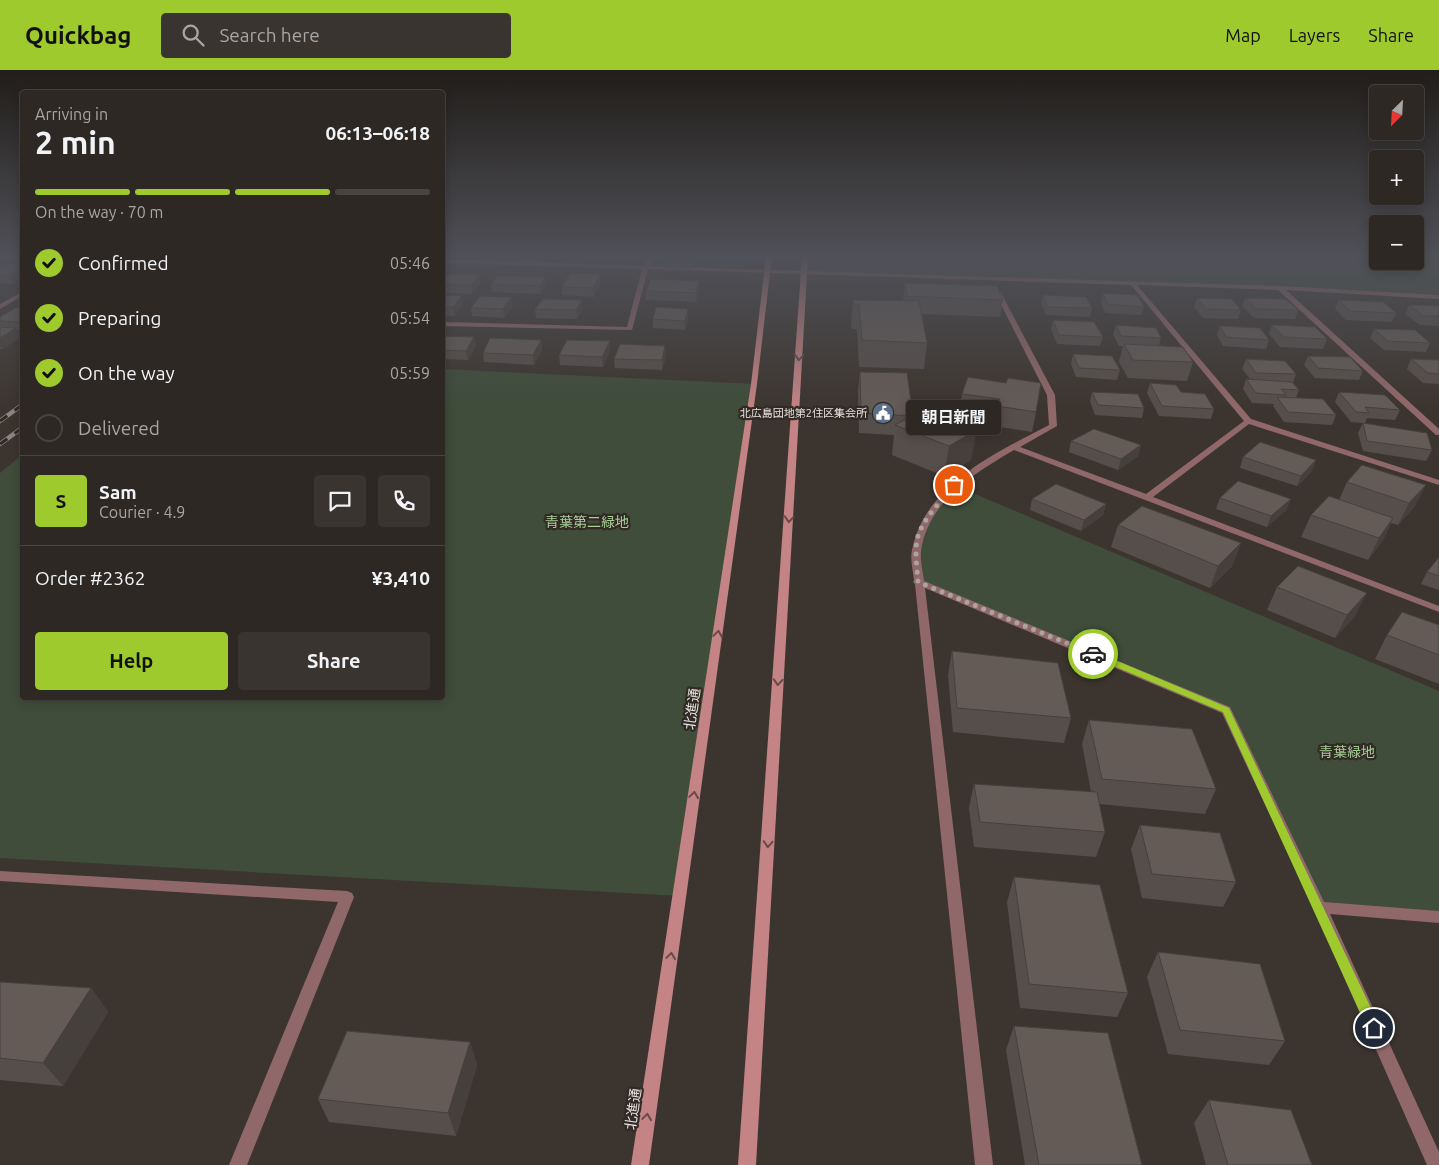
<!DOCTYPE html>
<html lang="en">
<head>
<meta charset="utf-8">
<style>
  :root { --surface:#2d2823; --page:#393430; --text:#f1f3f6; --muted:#a7a6a6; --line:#484441; --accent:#9fca2d }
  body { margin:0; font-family:Ubuntu,"Noto Sans JP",sans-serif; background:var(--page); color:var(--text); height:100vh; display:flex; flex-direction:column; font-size:19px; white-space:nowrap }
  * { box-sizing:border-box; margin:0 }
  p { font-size:16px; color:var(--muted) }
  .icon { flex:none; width:28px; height:28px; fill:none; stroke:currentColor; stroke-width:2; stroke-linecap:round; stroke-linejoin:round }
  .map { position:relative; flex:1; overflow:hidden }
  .side { position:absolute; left:20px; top:20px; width:425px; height:610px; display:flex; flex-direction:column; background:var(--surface); border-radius:5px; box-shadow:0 2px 12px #0003,0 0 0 1px var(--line) }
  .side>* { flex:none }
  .needle { width:32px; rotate:204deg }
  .fabs { position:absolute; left:1369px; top:15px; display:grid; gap:10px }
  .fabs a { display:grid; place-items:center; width:55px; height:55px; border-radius:5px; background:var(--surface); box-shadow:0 2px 12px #0003,0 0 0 1px var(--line); font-size:25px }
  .pin { position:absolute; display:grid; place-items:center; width:42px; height:42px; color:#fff; margin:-21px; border:2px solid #fff; border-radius:50%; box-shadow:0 1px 5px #0007 }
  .courier { position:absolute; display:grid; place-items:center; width:50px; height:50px; margin:-25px; border:4px solid #9fca2d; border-radius:50%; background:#fff; color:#222; box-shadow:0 1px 6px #0007 }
  .bubble { position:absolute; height:35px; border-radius:5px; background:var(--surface); box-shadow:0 2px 12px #0003,0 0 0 1px var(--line); font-size:16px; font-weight:700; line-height:35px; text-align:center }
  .headline em { font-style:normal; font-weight:700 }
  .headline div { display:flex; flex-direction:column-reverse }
  .headline { display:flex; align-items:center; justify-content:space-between; height:85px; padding:0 15px }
  h1 { font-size:32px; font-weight:700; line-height:38px }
  .bar { display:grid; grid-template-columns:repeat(4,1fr); gap:8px 5px; align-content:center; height:60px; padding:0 15px }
  .bar i { height:6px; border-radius:4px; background:var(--line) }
  .bar .selected { background:var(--accent) }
  .bar p { grid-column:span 4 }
  .line { display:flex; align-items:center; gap:12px; padding:0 15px; border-top:1px solid var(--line) }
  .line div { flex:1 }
  .round { display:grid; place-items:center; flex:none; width:52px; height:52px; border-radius:5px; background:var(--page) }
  ol { padding:0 15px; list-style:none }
  li { display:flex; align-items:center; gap:15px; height:55px }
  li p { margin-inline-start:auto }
  li .icon { padding:5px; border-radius:50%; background:var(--accent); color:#111; stroke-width:4 }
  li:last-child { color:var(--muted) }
  li i { width:28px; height:28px; border:2px solid var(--line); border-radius:50% }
  .primary-button { display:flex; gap:10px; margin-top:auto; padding:10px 15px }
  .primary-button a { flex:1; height:58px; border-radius:5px; background:var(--accent); color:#111; font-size:20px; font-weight:700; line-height:58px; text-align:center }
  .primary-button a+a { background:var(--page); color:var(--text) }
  header { display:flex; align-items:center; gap:30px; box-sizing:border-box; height:70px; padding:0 25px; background:var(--accent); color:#111 }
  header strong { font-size:24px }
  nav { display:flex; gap:28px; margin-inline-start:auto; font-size:18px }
  .search { width:350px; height:45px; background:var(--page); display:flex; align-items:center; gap:12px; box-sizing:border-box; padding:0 18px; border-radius:5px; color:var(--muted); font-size:19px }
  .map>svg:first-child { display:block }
  .green { fill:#3f4d3a }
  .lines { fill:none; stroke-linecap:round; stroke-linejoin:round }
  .street { fill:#916869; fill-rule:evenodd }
  .secondary { fill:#c48385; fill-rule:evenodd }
  .rail-casing { stroke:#8c8682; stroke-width:4.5 }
  .rail { stroke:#322b25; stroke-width:3; stroke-dasharray:9; stroke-linecap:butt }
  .wall { fill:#564e4a }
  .shaded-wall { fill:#46403c }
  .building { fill:#645b56; stroke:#46403c }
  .oneway { stroke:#654a47 }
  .route { fill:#9fca2d }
  .done { stroke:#aaa5a1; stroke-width:5; stroke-dasharray:0 9 }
  .labels { text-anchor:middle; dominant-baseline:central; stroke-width:4.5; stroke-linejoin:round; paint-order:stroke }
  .far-poi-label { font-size:11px; fill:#e6e1de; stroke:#322b25; text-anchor:end }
  .park-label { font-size:14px; fill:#a5ce97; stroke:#322b25 }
  .street-label { font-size:14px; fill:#e6e1de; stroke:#322b25 }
</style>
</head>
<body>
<header>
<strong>Quickbag</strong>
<div class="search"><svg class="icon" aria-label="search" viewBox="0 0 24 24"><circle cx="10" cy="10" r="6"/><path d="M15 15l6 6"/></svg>Search here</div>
<nav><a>Map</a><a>Layers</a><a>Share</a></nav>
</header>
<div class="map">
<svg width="1439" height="1095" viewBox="0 0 1439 1095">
  <rect width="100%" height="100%" fill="#3c352f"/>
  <g class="green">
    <polygon points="809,186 1377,186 1378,191 1415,191 1415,186 1439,186 1439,225 805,202"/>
    <polygon points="443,299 754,314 680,826 0,788 0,403 22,385 22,628 442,628"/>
    <polygon points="954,415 1439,621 1439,847 1320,837 1226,640 918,512 916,482 933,442"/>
  </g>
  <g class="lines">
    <g class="street">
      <path d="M648,186H654L649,196L1280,216L1439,225V229L1286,220L1439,359V365H1436L1278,220L1137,215L1251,349L1439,410V415L1249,354L1153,427L1439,536V542L1014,380C975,403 928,431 921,481C920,490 923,502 924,511L1230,637L1324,832L1439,841V853L1330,844L1439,1082V1095H1427L1313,837L1222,643L925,518L993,1095H975L915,514L913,512L914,510C913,501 910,489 912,480C925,414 996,383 1049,355L1047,325L994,221L997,219L1000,221L1055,325L1057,356L1020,377L1146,424L1244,351L1131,215L648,199L632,260L442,256V252L627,257L642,199L442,193V189L643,196Z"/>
      <polygon points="22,222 22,226 0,239 0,234"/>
      <polygon points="0,801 347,821 352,823 354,827 247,1095 229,1095 338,832 0,811"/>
    </g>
    <g class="secondary">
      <polygon points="766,186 772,186 757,314 649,1095 631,1095 751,314"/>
      <polygon points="802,186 808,186 756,1095 738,1095"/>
    </g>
    <g class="rail-casing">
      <g id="rail">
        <polyline points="0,351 22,335"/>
        <polyline points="0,374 22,358"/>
      </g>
    </g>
    <use href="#rail" class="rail"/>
  </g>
  <g class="wall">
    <polygon points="0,186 22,186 22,190 1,189"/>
    <polygon points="518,186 546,186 542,192 518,191"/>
    <polygon points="578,186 600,186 597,191 578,190"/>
    <polygon points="666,186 695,186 691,199 670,198 670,190 666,190"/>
    <polygon points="0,194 22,194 22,207 12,214 0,213"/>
    <polygon points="601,204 601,213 594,227 562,225 562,217"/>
    <polygon points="442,205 479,205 480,214 472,224 442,223"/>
    <polygon points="545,207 546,216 541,224 492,222 491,214"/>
    <polygon points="699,211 699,219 696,232 646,230 646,221"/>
    <polygon points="905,213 1003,230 1000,247 922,244 927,273 924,299 859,297 857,259 852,259 851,255 853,230 903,231"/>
    <polygon points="1103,223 1144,237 1141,245 1105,243 1101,232"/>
    <polygon points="442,225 461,226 462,235 455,246 442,245"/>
    <polygon points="1043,225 1092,238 1090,247 1046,245 1041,233"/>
    <polygon points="511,227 513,236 504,248 472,246 471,238"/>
    <polygon points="1197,228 1241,240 1238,249 1203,248 1194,237"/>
    <polygon points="1245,228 1299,240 1295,249 1254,248 1242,236"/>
    <polygon points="22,230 22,261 17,260 21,267 2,279 0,279 0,247 21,237 19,232"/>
    <polygon points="1338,230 1396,243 1392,252 1346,250 1335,239"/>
    <polygon points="1409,235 1439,236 1439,256 1420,255 1405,244"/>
    <polygon points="535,239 583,239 577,249 536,248"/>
    <polygon points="688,239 688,248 685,260 653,258 653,249"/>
    <polygon points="1053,250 1103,267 1100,276 1057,274 1051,259"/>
    <polygon points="1116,255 1161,268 1159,275 1193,292 1187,311 1128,308 1119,292 1123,276 1119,276 1113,264"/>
    <polygon points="1272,255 1327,269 1323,279 1280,277 1269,264"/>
    <polygon points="1220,256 1269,270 1266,279 1223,276 1217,265"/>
    <polygon points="1374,259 1430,273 1426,282 1384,280 1370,268"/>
    <polygon points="442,266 476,276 468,290 442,289"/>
    <polygon points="541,270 542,280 534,295 484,292 483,283"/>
    <polygon points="610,281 603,297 560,295 559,285"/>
    <polygon points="1073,284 1120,300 1117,310 1076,307 1071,294"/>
    <polygon points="666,286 662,300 615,298 614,289"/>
    <polygon points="1308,286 1363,301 1359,310 1315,308 1304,295"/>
    <polygon points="1246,289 1296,304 1293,313 1299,320 1296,328 1336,345 1332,355 1284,352 1273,336 1274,334 1252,333 1243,319 1246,309 1251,310 1242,299"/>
    <polygon points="1411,289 1439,290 1439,314 1423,313 1407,299"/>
    <polygon points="860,302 913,345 971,390 944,406 892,385 894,365 859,363 858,321"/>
    <polygon points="1006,313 1036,342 1032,362 993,356 995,349 959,343 962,324"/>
    <polygon points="1150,313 1181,322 1214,339 1211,349 1159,346 1147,323"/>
    <polygon points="1092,322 1144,338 1142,348 1095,345 1090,331"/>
    <polygon points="1339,322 1400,340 1395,350 1367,348 1365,353 1432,380 1426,391 1363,381 1358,363 1363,353 1351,352 1335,332"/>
    <polygon points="1071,371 1141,375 1138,386 1118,400 1069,382"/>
    <polygon points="1243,387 1316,390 1312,401 1297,416 1240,398"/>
    <polygon points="1362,395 1415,436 1398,455 1391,453 1383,470 1368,490 1301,467 1311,445 1339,430 1347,412"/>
    <polygon points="1220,428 1291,429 1286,440 1267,457 1216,439"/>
    <polygon points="1032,429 1106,434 1103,445 1081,461 1030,440"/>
    <polygon points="1118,455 1241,473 1232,496 1210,518 1111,477"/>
    <polygon points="1439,487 1439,520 1421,514 1427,502"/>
    <polygon points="1277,517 1355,546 1335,568 1267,540"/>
    <polygon points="1439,555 1439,614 1375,589 1387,565"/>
    <polygon points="952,581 1071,648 1064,673 953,662 948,605"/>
    <polygon points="1089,650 1216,719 1205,744 1099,734 1105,762 1096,787 974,777 969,738 974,714 1091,722 1082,674"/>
    <polygon points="1140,755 1236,812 1223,837 1142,828 1131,779"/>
    <polygon points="1014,807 1128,923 1117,947 1020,938 1007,832"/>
    <polygon points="1158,882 1285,971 1269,995 1168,984 1147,907"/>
    <polygon points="0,912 91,918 108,942 63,1016 0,1010"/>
    <polygon points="1014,956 1142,1095 1025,1095 1006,980"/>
    <polygon points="470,972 477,995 456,1066 329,1052 318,1029"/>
    <polygon points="1209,1030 1312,1095 1206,1095 1194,1053"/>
  </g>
  <g class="shaded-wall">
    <polygon points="541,186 546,186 542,192"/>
    <polygon points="692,186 695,186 691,199 691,190"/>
    <polygon points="22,197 22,207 12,214 8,205"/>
    <polygon points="601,204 601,213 594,227 593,218"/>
    <polygon points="479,205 480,214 472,224 471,215"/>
    <polygon points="545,207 546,216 541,224 540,216"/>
    <polygon points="699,211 699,219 696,232 696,223"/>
    <polygon points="461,226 462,235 455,246 453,237"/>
    <polygon points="511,227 513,236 504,248 503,239"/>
    <polygon points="582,230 583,239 577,249 576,240"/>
    <polygon points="688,239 688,248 685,260 685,251"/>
    <polygon points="16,258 21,267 2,279 0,276 0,268"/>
    <polygon points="474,267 476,276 468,290 466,281"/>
    <polygon points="541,270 542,280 534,295 533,285"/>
    <polygon points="610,271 610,281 603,297 602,287"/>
    <polygon points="665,276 666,286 662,300 662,290"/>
    <polygon points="977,360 971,390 944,406 949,376"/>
    <polygon points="1141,375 1138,386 1118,400 1121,389"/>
    <polygon points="1316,390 1312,401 1297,416 1301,406"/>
    <polygon points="1426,415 1415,436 1398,455 1409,433"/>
    <polygon points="1291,429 1286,440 1267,457 1271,446"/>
    <polygon points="1106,434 1103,445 1081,461 1084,450"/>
    <polygon points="1393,448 1383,470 1368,490 1379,468"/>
    <polygon points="1241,473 1232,496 1210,518 1218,496"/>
    <polygon points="1367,523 1355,546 1335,568 1347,545"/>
    <polygon points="91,918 108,942 63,1016 43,993"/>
    <polygon points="470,972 477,995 456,1066 448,1043"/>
  </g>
  <g class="building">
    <polygon points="671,186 692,186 691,190 670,190"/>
    <polygon points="0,194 22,194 22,197 8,205 0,205"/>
    <polygon points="570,203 601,204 593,218 562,217"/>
    <polygon points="443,204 479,205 471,215 442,214 442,205"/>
    <polygon points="497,206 545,207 540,216 491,214"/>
    <polygon points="651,209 699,211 696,223 646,221"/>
    <polygon points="905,213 997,216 1003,230 907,226"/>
    <polygon points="1103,223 1137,225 1144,237 1107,234"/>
    <polygon points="442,225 461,226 453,237 442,237"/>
    <polygon points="1043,225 1086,227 1092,238 1048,237"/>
    <polygon points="480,226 511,227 503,239 471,238"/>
    <polygon points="1197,228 1232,229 1241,240 1206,239"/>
    <polygon points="1245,228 1285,229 1299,240 1257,239"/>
    <polygon points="543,229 582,230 576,240 535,239"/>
    <polygon points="853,230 919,231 927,273 862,270 859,234 854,234"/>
    <polygon points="1338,230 1383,232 1396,243 1350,241"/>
    <polygon points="1409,235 1439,236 1439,246 1424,246"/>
    <polygon points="17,237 22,237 22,252 0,251 0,247"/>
    <polygon points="656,237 688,239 685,251 653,249"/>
    <polygon points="1053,250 1094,252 1103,267 1059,265"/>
    <polygon points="1116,255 1156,258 1161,268 1121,266"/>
    <polygon points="1272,255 1315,257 1327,269 1284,267"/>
    <polygon points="1220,256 1260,258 1269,270 1226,267"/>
    <polygon points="0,257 16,258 0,268"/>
    <polygon points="1374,259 1415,260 1430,273 1388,271"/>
    <polygon points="442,266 474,267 466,281 442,280"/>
    <polygon points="490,268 541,270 533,285 483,283"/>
    <polygon points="567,270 610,271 602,287 559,285"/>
    <polygon points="620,274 665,276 662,290 614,289"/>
    <polygon points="1124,274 1183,277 1193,292 1133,290"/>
    <polygon points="1073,284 1112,286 1120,300 1079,298"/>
    <polygon points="1308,286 1350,287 1363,301 1318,298"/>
    <polygon points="1246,289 1285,291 1296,304 1256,303"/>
    <polygon points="1411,289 1439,290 1439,304 1428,303"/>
    <polygon points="860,302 907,303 913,346 861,343"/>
    <polygon points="968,307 1006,313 1008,308 1041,313 1036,342 997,336 1000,329 962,324"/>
    <polygon points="1246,309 1292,312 1299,320 1281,319 1286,325 1256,323"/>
    <polygon points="1150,313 1176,315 1181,322 1205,324 1214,339 1162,336"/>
    <polygon points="1092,322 1138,324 1144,338 1098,335"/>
    <polygon points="1339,322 1385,325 1400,340 1365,337 1369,343 1356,342"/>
    <polygon points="1277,327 1323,329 1336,345 1288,342"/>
    <polygon points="923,340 977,360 949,376 895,355"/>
    <polygon points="1363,353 1427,363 1432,380 1367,371"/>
    <polygon points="1094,359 1141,375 1121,389 1071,371"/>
    <polygon points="1260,372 1316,390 1301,406 1243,387"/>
    <polygon points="1362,395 1426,415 1409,433 1347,412"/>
    <polygon points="1238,411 1291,429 1271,446 1220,428"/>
    <polygon points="1056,414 1106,434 1084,450 1032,429"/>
    <polygon points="1329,426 1393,448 1379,468 1311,445"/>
    <polygon points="1142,436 1241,473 1218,496 1118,455"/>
    <polygon points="1439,487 1439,506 1427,502"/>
    <polygon points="1298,496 1367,523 1347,545 1277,517"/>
    <polygon points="1402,542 1439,555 1439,585 1387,565"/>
    <polygon points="952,581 1058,593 1071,648 957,638"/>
    <polygon points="1089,650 1192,659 1216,719 1102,709"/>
    <polygon points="974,714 1097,722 1105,762 980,752"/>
    <polygon points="1140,755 1220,763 1236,812 1152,804"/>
    <polygon points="1014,807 1100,815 1128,923 1029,914"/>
    <polygon points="1158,882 1260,894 1285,971 1180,960"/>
    <polygon points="0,912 91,918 43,993 0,988"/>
    <polygon points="1014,956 1108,963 1142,1095 1039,1095"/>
    <polygon points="347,961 470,972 448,1043 318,1029"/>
    <polygon points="1209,1030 1291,1040 1312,1095 1228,1095"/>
  </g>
  <defs><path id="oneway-chevron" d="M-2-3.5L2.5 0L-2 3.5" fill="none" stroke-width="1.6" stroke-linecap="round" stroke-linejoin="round" transform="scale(1.25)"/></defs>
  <g class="oneway">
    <use href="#oneway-chevron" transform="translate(799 287) rotate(94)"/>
    <use href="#oneway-chevron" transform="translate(789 449) rotate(94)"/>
    <use href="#oneway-chevron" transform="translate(718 564) rotate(-82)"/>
    <use href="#oneway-chevron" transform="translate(778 612) rotate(94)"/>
    <use href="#oneway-chevron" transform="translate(694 725) rotate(-82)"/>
    <use href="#oneway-chevron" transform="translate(768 774) rotate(94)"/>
    <use href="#oneway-chevron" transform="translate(671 886) rotate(-82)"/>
    <use href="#oneway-chevron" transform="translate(647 1047) rotate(-82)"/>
  </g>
  <linearGradient id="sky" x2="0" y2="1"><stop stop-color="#211d1a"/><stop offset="0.55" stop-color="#505158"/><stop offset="1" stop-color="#505158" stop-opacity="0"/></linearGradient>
  <rect width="1439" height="339" fill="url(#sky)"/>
  <polygon class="route" points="1090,582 1096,582 1229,638 1378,953 1380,958 1378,962 1374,964 1369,962 1223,642 1090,586"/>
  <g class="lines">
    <path class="done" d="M954,415C943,429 923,449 918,466C914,480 917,497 918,512L1093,584"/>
  </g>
  <defs>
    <g id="civic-disc" transform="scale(1.125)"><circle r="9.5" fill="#5c6f8a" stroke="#322b25"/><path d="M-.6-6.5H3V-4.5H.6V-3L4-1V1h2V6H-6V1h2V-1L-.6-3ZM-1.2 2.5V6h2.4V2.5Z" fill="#fff"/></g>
  </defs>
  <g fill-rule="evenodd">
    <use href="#civic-disc" x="883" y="343"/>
  </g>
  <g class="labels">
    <g class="far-poi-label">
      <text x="867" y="343">北広島団地第2住区集会所</text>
    </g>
    <g class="park-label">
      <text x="587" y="452">青葉第二緑地</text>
      <text x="1347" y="682">青葉緑地</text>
    </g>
    <g class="street-label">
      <text transform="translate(692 639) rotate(-82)">北進通</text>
      <text transform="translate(633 1039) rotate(-82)">北進通</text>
    </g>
  </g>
</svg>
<div class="fabs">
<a><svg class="needle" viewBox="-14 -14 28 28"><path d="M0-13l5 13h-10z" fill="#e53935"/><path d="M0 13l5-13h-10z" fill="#a7a6a6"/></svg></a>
<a>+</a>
<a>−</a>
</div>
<div class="pin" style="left:954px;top:415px;background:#ea580c"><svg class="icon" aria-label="bag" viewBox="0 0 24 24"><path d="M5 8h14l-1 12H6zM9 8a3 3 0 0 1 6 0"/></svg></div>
<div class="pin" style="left:1374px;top:958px;background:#1f2937"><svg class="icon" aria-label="home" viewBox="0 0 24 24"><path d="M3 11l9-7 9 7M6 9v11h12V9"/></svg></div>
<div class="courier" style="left:1093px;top:584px"><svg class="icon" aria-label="car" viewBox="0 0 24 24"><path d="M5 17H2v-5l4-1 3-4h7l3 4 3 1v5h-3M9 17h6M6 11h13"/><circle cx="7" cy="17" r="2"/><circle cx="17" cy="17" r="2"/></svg></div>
<div class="bubble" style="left:906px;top:330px;width:95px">朝日新聞</div>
<section class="side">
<div class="headline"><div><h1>2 min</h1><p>Arriving in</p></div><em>06:13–06:18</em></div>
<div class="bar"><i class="selected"></i><i class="selected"></i><i class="selected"></i><i></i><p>On the way · 70 m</p></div>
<ol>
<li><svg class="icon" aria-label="check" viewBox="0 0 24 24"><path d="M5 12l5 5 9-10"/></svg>Confirmed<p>05:46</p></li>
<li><svg class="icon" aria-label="check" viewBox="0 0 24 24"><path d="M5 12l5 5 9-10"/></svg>Preparing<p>05:54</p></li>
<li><svg class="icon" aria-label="check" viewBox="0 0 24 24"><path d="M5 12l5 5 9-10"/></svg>On the way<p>05:59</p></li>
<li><i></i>Delivered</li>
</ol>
<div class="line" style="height:90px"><b class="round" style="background:var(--accent);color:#111">S</b><div><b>Sam</b><p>Courier · 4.9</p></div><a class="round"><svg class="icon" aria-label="chat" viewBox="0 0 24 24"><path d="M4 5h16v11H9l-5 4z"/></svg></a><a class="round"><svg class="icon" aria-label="phone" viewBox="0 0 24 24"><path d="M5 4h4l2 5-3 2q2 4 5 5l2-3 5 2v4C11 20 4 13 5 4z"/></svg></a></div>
<div class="line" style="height:65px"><div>Order #2362</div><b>¥3,410</b></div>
<div class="primary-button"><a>Help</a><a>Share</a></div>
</section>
</div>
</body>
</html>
